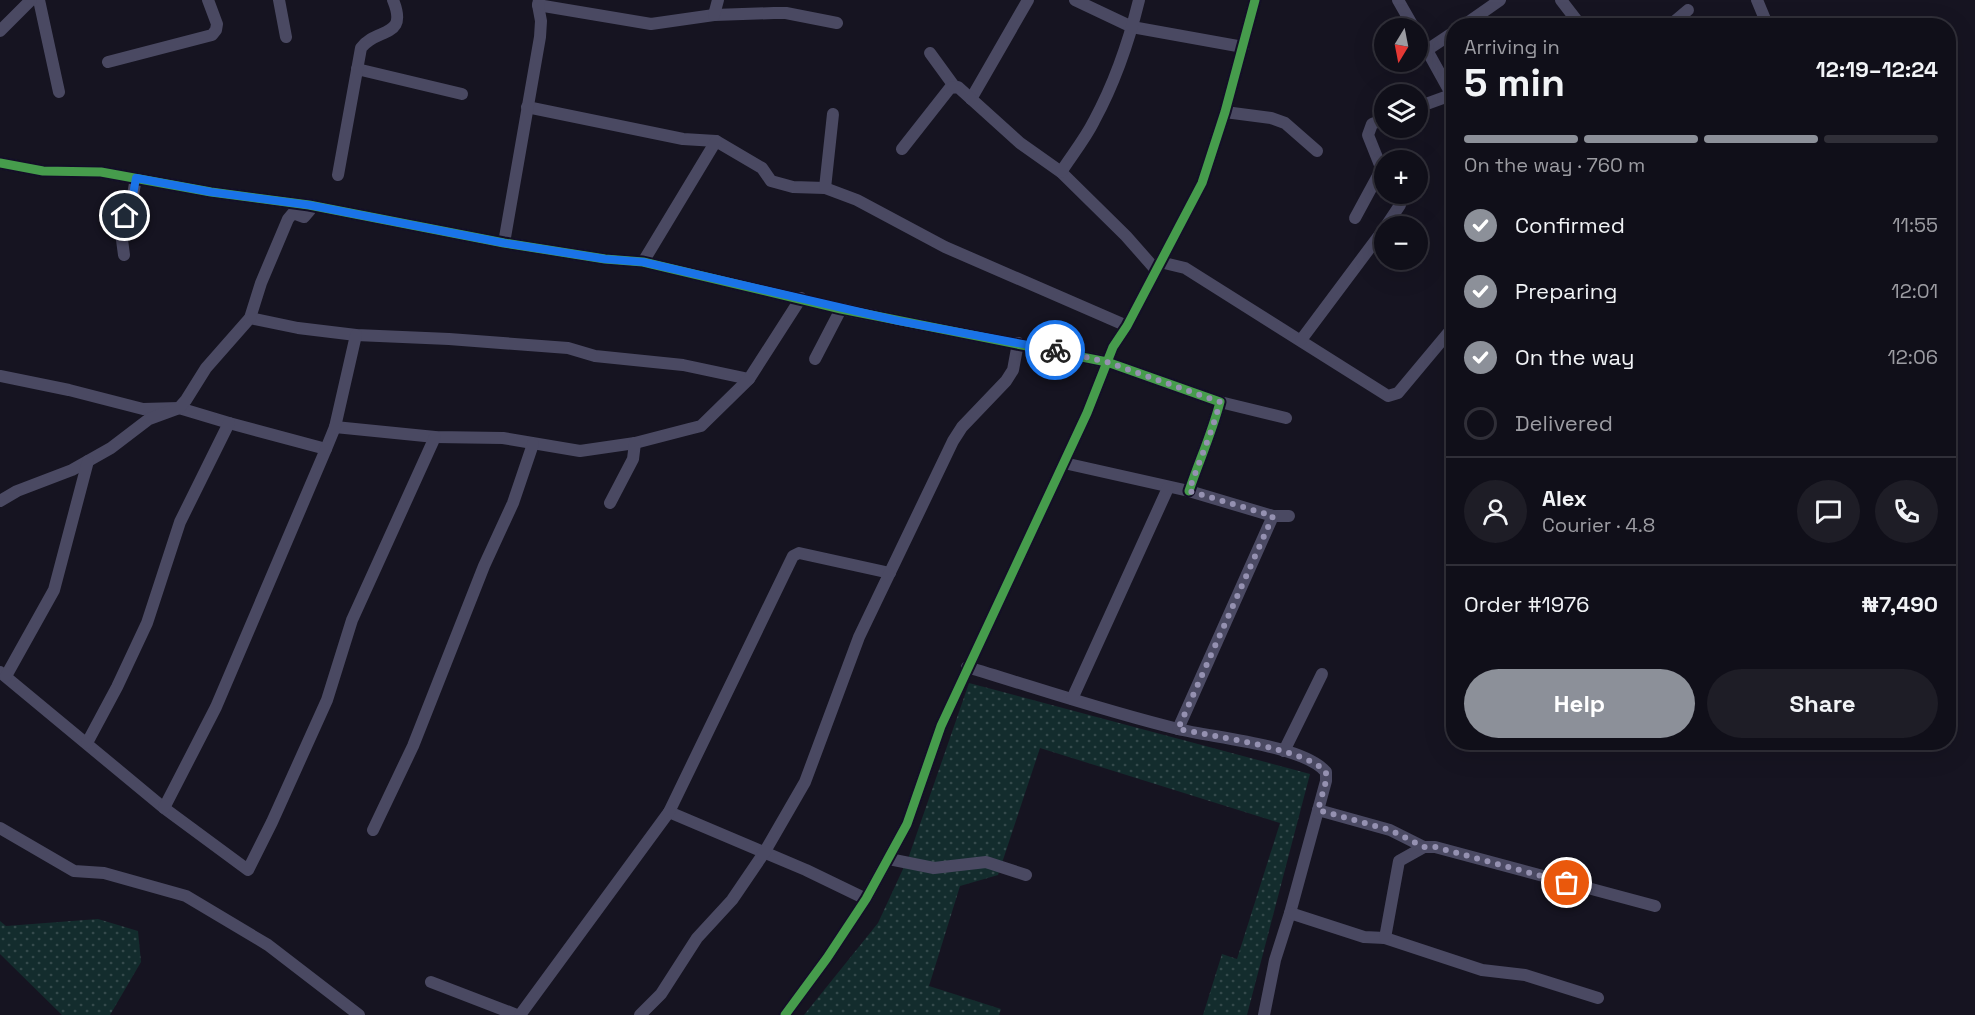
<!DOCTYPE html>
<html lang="en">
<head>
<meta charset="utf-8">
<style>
  :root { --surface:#100f19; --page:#1e1d26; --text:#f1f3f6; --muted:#9c9ca2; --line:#302f38; --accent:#8c9099 }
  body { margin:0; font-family:"Space Grotesk",sans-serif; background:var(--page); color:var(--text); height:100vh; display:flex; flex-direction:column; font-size:22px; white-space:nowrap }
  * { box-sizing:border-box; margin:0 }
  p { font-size:20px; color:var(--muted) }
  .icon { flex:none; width:33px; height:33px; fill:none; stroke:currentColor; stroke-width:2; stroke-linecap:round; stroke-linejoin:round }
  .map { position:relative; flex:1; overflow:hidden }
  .details { position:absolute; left:1446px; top:18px; width:510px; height:732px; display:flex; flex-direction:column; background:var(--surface); border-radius:24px; box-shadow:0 6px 24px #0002,0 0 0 2px var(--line) }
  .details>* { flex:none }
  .needle { width:39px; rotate:190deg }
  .buttons { position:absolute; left:1374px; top:18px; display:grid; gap:12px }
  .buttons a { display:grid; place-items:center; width:54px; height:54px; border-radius:50%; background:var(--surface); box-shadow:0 6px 24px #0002,0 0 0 2px var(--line); font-size:30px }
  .pin { position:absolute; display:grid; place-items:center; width:51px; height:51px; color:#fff; margin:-26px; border:3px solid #fff; border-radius:50%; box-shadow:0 2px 6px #0007 }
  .courier { position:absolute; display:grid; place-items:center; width:60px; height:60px; margin:-30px; border:4px solid #1a73e8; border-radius:50%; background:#fff; color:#222; box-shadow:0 2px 8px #0007 }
  .summary em { font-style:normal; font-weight:800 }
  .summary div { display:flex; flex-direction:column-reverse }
  .summary { display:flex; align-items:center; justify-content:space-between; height:102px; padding:0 18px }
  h1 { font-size:39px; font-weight:800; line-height:45px }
  .bar { display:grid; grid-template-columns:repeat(4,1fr); gap:9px 6px; align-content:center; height:72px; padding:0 18px }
  .bar i { height:8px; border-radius:4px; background:var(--line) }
  .bar .current { background:var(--accent) }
  .bar p { grid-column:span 4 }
  .line { display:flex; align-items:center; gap:15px; padding:0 18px; border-top:2px solid var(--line) }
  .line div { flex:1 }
  .round { display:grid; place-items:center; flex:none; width:63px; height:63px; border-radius:32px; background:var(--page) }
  ol { padding:0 18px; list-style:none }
  li { display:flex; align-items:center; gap:18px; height:66px }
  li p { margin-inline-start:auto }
  li .icon { padding:6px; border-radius:50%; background:var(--accent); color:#fff; stroke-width:4 }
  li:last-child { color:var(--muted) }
  li i { width:33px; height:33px; border:3px solid var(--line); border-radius:50% }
  .cta { display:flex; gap:12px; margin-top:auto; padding:12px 18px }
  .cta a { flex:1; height:69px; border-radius:36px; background:var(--accent); color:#fff; font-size:24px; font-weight:800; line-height:69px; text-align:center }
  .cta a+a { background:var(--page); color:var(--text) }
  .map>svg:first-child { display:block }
  .green { fill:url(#green-dots) }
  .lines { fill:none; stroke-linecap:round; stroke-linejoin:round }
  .minor { stroke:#4a4962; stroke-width:12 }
  .cycleway-casing { stroke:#130f26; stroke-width:13 }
  .cycleway { stroke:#469c4c; stroke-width:9 }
  .done { stroke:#9591b1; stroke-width:6; stroke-dasharray:0 10.8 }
  .route { stroke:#1a73e8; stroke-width:8 }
</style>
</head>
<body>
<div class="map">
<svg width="1975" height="1015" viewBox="0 0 1975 1015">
  <defs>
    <pattern id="green-dots" width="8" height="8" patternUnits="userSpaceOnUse" patternTransform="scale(1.5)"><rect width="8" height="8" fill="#132c2d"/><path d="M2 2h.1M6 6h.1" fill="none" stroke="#354a4c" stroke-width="1.8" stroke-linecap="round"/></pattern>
  </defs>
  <rect width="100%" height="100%" fill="#161421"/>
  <g class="green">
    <polygon points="969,683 1310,774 1247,1015 1203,1015 1222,954 1237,959 1280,823 1040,748 998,875 960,886 929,986 1001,1009 999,1015 804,1015 878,923 909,856"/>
    <polygon points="98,919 138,931 141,962 110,1015 62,1015 0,954 0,921 6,926"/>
  </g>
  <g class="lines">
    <g class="minor">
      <polyline points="39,0 59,92"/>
      <polyline points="279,0 286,37"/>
      <polyline points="1075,0 1132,27 1243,47"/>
      <polyline points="1398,0 1414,28"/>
      <polyline points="1561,0 1581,26"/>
      <polyline points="1757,0 1767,24"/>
      <polyline points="538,5 651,24 714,15 774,13 786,13 837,23"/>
      <polyline points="714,15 718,0"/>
      <polyline points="1463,26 1500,0"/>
      <polyline points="1669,26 1688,10"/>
      <polyline points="0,31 31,0"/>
      <polyline points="1418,34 1454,99"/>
      <polyline points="1427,50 1454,32"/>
      <polyline points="930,53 954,86"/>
      <polyline points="108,62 212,35 216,30 217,24 208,0"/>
      <polyline points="357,69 462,94"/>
      <polyline points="971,99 1028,0"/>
      <polyline points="527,107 683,139 716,141 762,168 771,181 793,187 825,188 857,200 945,247 1127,326"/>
      <polyline points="1418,107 1451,95"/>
      <polyline points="1225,112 1271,118 1285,123 1317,151"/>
      <polyline points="1384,119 1372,124 1368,135 1384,175"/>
      <polyline points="902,149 950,88 958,87 1020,143 1061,172 1126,236 1156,270"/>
      <path d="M0,163L43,171L101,172L211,192L309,205L504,243L605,259L643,262L841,309L1107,362L1220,402C1212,433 1199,461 1189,491"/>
      <path d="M1061,172C1072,155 1085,139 1094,121C1114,84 1129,41 1139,0"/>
      <path d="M338,175L361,48C376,27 409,39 393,0"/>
      <polyline points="825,188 833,114"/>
      <polyline points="1355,218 1381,170"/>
      <polyline points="1386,226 1400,205 1397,194"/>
      <polyline points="504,243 540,37 541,21 538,5 539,0"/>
      <polyline points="124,255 121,232 125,216 131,206 136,178"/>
      <polyline points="643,262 716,141"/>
      <polyline points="1160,262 1185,268 1388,396 1398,393 1454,326"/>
      <polyline points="250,318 298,328 356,335 449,339 568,348 595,356 683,365 749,379"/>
      <polyline points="1301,340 1384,229"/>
      <polyline points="815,359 841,309"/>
      <polyline points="0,376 69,390 143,409 179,408 229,423 326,449"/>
      <polyline points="1220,402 1286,418"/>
      <polyline points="335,427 435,437 503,438 580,451 635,443 689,429 701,426 749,379 801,298"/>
      <polyline points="1064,463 1189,491 1273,516 1289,516"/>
      <polyline points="0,501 17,491 72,470 88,461 111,448 149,419 179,408 186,400 206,368 250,318 261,283 288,219 293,213 304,217 310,210 309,205"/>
      <polyline points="610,503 633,459 635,443"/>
      <path d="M967,667C1037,688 1107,712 1178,729C1214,738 1303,745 1326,772V781L1290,913L1275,960L1264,1015"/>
      <polyline points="0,672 164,808 248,870 272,822 327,700 352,620 435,437"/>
      <polyline points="6,676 54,590 88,461"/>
      <polyline points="1072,699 1168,488"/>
      <polyline points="1178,729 1273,516"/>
      <polyline points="87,743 117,687 147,623 180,522 229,423"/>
      <polyline points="1284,751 1322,674"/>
      <polyline points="164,808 216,707 326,449 335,427 356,335"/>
      <polyline points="1318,810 1390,830 1424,847"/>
      <polyline points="669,812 806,870 866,899"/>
      <polyline points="0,828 74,871 104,873 186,896 268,945 359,1015"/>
      <polyline points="373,830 413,746 484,566 513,503 533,444"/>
      <polyline points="889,859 934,868 986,862 1026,875"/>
      <polyline points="1290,913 1364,937 1385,938 1482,970 1525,975 1598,998"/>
      <polyline points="1385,938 1399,861 1424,847 1435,847 1655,906"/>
      <polyline points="431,982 517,1015"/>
      <polyline points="520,1015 669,812 793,556 799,553 890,573"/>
      <polyline points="640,1015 661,994 697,938 732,900 764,853 805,782 859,637 953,441 962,427 1006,381 1013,370 1018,343"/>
      <polyline points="785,1015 827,958 866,899 907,824 941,726 1087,413 1113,347 1127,326 1202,183 1225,112 1255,0"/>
    </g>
    <g class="cycleway-casing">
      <g id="cycleway">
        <path d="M0,163L43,171L101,172L211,192L309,205L504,243L605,259L643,262L841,309L1107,362L1220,402C1212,433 1199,461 1189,491"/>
        <polyline points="785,1015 827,958 866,899 907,824 941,726 1087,413 1113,347 1127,326 1202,183 1225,112 1255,0"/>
      </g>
    </g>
    <use href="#cycleway" class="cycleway"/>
  </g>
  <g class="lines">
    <path class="done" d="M1055,350L1107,362L1220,402C1212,433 1199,461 1189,491L1273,516L1178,729C1212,736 1306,749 1326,772V781L1318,810L1390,830L1424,847H1435L1567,883"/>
    <polyline class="route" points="125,216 131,206 136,178 211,192 309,205 504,243 605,259 643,262 899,321 1055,350"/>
  </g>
</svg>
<div class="buttons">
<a><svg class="needle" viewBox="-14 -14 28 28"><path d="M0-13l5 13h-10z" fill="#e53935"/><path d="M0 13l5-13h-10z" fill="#9c9ca2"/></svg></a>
<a><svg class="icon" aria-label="layers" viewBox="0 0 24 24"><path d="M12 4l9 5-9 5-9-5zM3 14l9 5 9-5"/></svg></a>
<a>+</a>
<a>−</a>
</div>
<div class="pin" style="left:1567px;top:883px;background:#ea580c"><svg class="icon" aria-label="bag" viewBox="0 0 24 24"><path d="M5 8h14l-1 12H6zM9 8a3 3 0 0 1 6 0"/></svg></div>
<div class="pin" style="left:125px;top:216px;background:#1f2937"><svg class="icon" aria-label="home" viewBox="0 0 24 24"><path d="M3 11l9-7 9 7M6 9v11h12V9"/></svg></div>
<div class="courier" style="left:1055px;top:350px"><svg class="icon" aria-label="bike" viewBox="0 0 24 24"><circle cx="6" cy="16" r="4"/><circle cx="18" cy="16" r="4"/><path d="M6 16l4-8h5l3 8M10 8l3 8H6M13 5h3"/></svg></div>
<section class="details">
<div class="summary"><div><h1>5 min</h1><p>Arriving in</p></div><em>12:19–12:24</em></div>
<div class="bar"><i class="current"></i><i class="current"></i><i class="current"></i><i></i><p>On the way · 760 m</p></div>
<ol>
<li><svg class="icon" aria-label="check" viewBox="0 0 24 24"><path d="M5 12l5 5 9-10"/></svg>Confirmed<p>11:55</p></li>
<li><svg class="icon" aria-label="check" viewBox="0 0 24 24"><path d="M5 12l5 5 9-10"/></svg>Preparing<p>12:01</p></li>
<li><svg class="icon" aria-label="check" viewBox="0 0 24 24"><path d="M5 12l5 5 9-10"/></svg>On the way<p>12:06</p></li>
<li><i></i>Delivered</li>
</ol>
<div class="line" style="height:108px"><a class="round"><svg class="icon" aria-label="person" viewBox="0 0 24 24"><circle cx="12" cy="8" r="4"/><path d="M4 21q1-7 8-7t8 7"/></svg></a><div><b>Alex</b><p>Courier · 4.8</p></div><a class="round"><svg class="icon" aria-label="chat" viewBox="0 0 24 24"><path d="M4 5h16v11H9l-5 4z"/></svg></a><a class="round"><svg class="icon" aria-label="phone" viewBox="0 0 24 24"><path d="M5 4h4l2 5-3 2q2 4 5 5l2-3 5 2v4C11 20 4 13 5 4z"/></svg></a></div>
<div class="line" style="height:78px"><div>Order #1976</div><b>₦7,490</b></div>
<div class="cta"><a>Help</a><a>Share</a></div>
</section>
</div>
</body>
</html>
